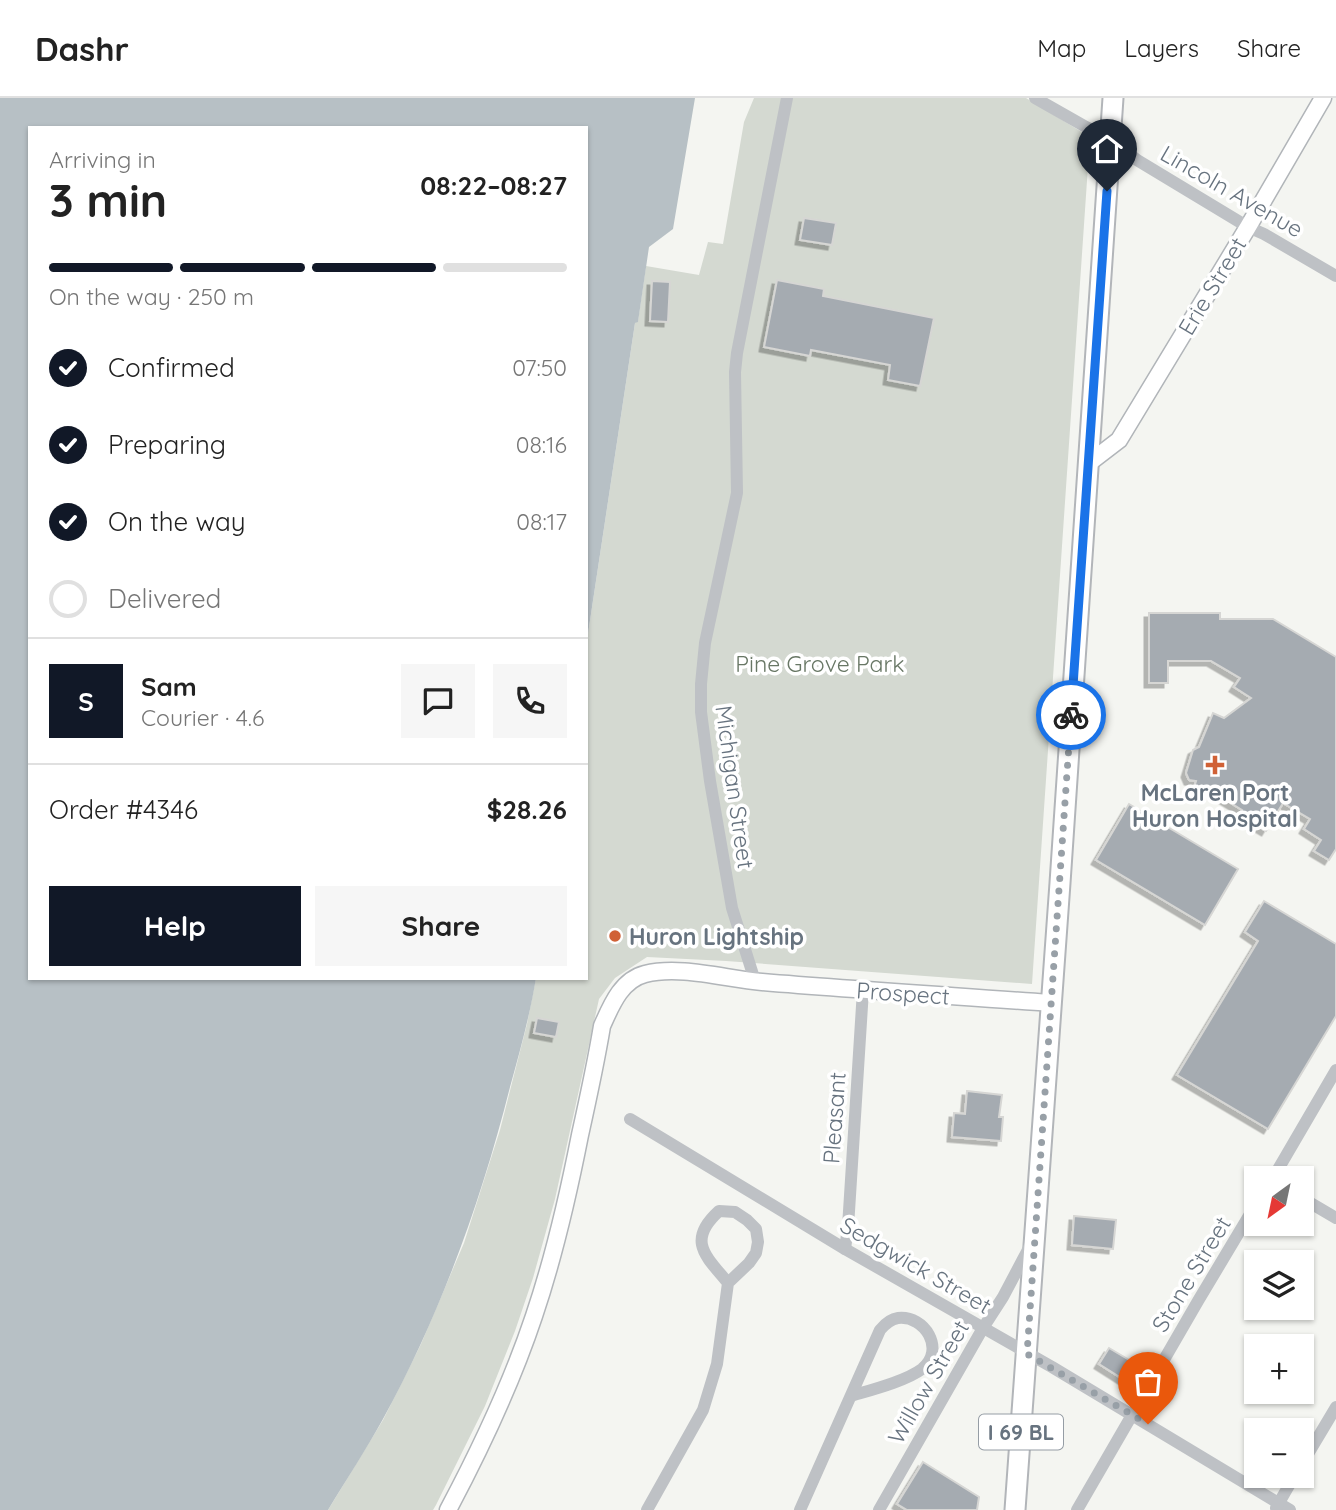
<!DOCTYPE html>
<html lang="en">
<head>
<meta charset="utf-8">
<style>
  :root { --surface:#fff; --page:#f6f6f6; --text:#222; --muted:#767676; --line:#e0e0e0; --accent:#111827 }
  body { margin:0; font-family:Quicksand,sans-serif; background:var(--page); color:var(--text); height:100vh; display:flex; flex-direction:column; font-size:26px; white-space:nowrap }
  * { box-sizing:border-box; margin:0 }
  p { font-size:23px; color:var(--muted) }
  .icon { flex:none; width:38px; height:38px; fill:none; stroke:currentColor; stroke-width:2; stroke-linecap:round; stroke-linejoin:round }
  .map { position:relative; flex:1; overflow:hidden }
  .details { position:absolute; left:28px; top:28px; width:560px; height:854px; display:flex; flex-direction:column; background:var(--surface); border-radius:0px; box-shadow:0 2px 5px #0004 }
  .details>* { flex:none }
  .needle { width:46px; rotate:213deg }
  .fabs { position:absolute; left:1244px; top:1068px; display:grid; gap:14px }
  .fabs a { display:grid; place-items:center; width:70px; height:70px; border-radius:0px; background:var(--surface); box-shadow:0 2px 5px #0004; font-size:35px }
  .pin { position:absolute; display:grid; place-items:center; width:60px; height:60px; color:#fff; margin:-72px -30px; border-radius:50% 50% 50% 0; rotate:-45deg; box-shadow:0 0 7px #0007 }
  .pin .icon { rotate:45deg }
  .courier { position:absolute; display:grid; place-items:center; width:70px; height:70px; margin:-35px; border:5px solid #1a73e8; border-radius:50%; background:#fff; color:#222; box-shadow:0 2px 9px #0007 }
  .head em { font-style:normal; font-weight:800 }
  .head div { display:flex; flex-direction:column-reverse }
  .head { display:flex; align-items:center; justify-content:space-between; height:119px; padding:0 21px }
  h1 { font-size:46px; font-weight:800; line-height:52px }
  .bar { display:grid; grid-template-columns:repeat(4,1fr); gap:10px 7px; align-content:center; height:84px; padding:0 21px }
  .bar i { height:9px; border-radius:5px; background:var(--line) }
  .bar .active { background:var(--accent) }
  .bar p { grid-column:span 4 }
  .line { display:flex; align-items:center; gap:18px; padding:0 21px; border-top:2px solid var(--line) }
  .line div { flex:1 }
  .round { display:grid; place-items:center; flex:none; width:74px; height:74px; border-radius:0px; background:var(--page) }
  ol { padding:0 21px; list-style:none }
  li { display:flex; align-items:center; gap:21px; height:77px }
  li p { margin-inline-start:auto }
  li .icon { padding:7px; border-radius:50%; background:var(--accent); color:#fff; stroke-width:4 }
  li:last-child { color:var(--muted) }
  li i { width:38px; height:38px; border:4px solid var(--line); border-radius:50% }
  .button { display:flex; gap:14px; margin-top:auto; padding:14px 21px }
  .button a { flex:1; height:80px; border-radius:0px; background:var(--accent); color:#fff; font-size:28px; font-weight:800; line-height:80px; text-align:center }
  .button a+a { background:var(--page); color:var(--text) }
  header { display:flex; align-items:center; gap:42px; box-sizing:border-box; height:98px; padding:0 35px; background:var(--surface); border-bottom:2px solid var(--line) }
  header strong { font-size:33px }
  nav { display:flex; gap:38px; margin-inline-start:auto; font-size:24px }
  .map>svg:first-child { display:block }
  .green { fill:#d4d9d1 }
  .water { fill:#b7c0c5 }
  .building { fill:#a5abb1; stroke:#d6d6d4; stroke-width:2; filter:url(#shadow) }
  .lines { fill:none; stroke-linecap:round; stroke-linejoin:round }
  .secondary-casing { stroke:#b1b5b9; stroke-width:19 }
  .primary-casing { stroke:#b2b5b9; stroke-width:23 }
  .street { stroke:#bec1c5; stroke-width:12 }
  .secondary { stroke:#fff; stroke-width:16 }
  .primary { stroke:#fff; stroke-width:19 }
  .done { stroke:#98a0a7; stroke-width:7; stroke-dasharray:0 12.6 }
  .route { stroke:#1a73e8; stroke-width:9 }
  .poi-dot { fill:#d06136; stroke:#fff; stroke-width:2.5 }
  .labels { text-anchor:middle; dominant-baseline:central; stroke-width:7; stroke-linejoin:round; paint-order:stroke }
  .shield { fill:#fff; stroke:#959da5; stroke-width:2 }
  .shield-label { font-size:21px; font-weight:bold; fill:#67737f }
  .street-label { font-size:23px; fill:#67737f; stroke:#fff }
  .park-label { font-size:23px; fill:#687765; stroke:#fff }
  .poi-label { font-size:23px; font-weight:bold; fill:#67737f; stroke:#fff }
</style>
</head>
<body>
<header>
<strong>Dashr</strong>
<nav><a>Map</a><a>Layers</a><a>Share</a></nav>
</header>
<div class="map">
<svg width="1336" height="1412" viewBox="0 0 1336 1412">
  <defs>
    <filter id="shadow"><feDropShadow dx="-4.5" dy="4.5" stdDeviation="0" flood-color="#0004"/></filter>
  </defs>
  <rect width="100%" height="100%" fill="#f4f5f1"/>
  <polygon class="green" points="754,0 1026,0 1090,39 1032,886 726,863 647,859 615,880 599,901 555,1101 533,1180 515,1233 485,1308 436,1407 433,1412 328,1412 383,1322 421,1246 464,1145 500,1032 527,926 536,880 586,880 586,549 635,225 638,223 646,168 699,177 708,144 723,146 744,24"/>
  <path class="water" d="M0,0H695L673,131L649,149L638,224L635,225L586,549V30H30V880H536C530,917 520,953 510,989C481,1104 440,1217 383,1321C366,1352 346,1382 328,1412H0Z"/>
  <g class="building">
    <polygon points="804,120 836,125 832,147 800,142"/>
    <polygon points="777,182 824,191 823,198 934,220 920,288 888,282 890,267 811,252 810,258 764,249"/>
    <polygon points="652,183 670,184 668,224 650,223"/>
    <polygon points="1149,515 1220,515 1220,521 1273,521 1336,559 1336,751 1329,762 1314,753 1321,742 1304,731 1310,721 1283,705 1266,733 1239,717 1242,712 1208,691 1207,696 1193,693 1196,683 1189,682 1186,675 1193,652 1199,649 1213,615 1224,620 1251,600 1234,589 1240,580 1211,563 1168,563 1168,585 1149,585"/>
    <polygon points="1129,706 1238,771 1205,827 1096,762"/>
    <polygon points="1264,803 1336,846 1336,918 1268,1031 1177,977 1258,843 1245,834"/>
    <polygon points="537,920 559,924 556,939 534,935"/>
    <polygon points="967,993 1002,997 999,1019 1003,1019 1001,1043 952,1039 954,1015 965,1016"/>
    <polygon points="1074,1118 1116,1122 1113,1151 1072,1147"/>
    <polygon points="1109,1250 1136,1266 1126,1283 1099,1266"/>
    <polygon points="923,1364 979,1399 977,1412 907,1412 897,1406"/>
  </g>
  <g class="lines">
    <g class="secondary-casing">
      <g id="secondary">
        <polyline points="1089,365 1119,342 1248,129 1323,0"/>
        <path d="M448,1412C481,1350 512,1284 534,1218C554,1159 568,1098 580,1037C588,1001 596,964 602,928C611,908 621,882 645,876C680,867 726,881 762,884C858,892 954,898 1050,905"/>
      </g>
    </g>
    <g class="primary-casing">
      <polyline id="primary" points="1015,1412 1060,785 1113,0"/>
    </g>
    <g class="street">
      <polyline points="1035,0 1086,29 1111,41 1137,62 1248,129 1264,136 1336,178"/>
      <polyline points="755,883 732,810 710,683 701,614 701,586 705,545 737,395 735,274 737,255 787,0"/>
      <polyline points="630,1021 845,1151 1052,1269 1290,1412"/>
      <polyline points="1273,1080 1336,972"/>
      <polyline points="1302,1100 1336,1120"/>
      <polyline points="845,1151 848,1129 863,892"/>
      <polyline points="1302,1366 1336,1309"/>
      <polyline points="1276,1410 1295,1377"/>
      <path d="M647,1412L703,1312L717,1266L728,1185L749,1165L756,1155L758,1144L756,1131L747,1122L735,1114L719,1113C686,1143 706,1158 728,1185"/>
      <path d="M800,1412L880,1232C885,1226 890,1221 898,1220C925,1217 946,1252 922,1271C906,1283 871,1292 851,1298"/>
      <polyline points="879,1412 983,1230 1003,1199 1030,1148"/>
      <polyline points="1077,1412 1198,1203 1256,1106"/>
    </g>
    <use href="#secondary" class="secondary"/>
    <use href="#primary" class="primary"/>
  </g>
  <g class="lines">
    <polyline class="done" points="1071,617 1027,1256 1148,1326"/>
    <polyline class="route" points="1071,617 1107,93"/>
  </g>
  <g class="poi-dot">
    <path d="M1211.5 656.5h7v7h7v7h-7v7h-7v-7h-7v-7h7z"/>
    <circle cx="615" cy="838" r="7"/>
  </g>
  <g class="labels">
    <rect class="shield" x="979" y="1316.5" width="84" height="35" rx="5"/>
    <g class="shield-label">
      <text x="1021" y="1334">I 69 BL</text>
    </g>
    <g class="street-label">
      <text transform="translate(1232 93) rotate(30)">Lincoln Avenue</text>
      <text transform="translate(1212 188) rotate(-59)">Erie Street</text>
      <text transform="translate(735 689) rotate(82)">Michigan Street</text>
      <text transform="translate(903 895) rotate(4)">Prospect</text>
      <text transform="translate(834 1020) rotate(-86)">Pleasant</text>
      <text transform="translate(916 1167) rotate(30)">Sedgwick Street</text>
      <text transform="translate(1191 1176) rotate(-59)">Stone Street</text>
      <text transform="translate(928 1284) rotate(-60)">Willow Street</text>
    </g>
    <g class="park-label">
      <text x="820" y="565">Pine Grove Park</text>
    </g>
    <g class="poi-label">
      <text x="1215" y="694">McLaren Port<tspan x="1215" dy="26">Huron Hospital</tspan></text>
      <text x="629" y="838" text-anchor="start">Huron Lightship</text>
    </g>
  </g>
</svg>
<div class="fabs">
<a><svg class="needle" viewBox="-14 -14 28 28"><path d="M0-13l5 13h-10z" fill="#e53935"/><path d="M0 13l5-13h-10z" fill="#767676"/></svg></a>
<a><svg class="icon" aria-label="layers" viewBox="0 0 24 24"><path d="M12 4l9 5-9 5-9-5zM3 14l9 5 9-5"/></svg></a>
<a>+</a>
<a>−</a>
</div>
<div class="pin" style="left:1148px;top:1326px;background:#ea580c"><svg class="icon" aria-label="bag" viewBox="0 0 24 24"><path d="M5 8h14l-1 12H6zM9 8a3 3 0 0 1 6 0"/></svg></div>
<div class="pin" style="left:1107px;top:93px;background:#1f2937"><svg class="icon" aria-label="home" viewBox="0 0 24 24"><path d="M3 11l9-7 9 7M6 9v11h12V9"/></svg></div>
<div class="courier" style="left:1071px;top:617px"><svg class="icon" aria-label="bike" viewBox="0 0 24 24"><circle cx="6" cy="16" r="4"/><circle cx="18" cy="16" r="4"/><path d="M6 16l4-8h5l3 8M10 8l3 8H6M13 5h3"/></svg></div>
<section class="details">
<div class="head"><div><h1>3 min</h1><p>Arriving in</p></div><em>08:22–08:27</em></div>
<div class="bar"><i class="active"></i><i class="active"></i><i class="active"></i><i></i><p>On the way · 250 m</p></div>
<ol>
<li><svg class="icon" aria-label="check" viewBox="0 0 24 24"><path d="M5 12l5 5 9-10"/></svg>Confirmed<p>07:50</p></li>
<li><svg class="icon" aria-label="check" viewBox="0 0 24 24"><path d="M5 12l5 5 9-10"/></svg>Preparing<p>08:16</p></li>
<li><svg class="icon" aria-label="check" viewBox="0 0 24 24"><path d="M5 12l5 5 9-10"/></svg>On the way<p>08:17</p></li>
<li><i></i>Delivered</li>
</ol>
<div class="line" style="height:126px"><b class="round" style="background:var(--accent);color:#fff">S</b><div><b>Sam</b><p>Courier · 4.6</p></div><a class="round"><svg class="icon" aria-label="chat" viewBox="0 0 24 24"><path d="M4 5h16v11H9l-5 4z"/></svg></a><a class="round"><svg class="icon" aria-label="phone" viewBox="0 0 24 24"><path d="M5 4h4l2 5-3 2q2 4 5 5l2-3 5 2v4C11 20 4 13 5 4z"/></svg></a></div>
<div class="line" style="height:91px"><div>Order #4346</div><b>$28.26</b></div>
<div class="button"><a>Help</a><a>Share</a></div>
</section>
</div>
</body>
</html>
